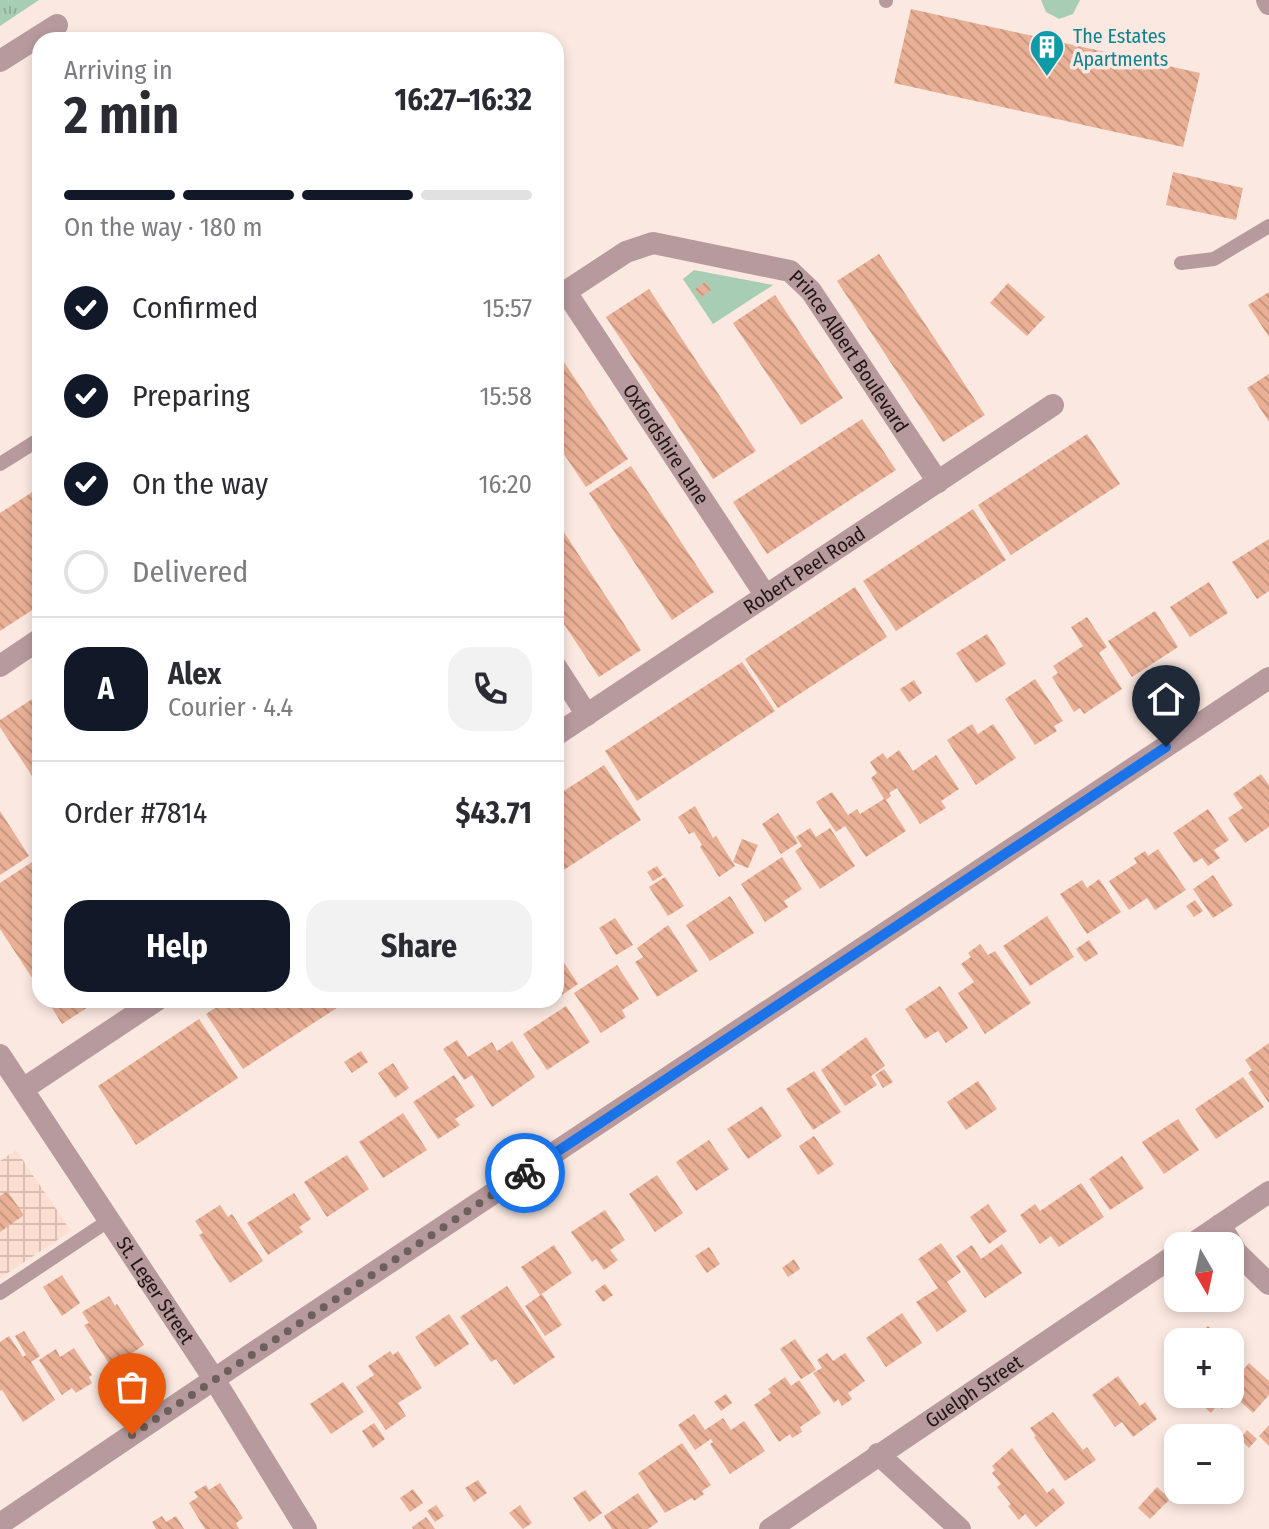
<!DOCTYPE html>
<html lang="en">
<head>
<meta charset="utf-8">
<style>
  :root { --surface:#fff; --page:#f2f2f3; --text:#2b2b33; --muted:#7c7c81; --line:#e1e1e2; --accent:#111827 }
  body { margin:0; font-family:"Fira Sans Condensed",sans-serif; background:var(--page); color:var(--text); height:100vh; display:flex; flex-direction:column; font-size:30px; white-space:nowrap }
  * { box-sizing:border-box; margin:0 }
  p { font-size:26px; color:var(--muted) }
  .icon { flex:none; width:44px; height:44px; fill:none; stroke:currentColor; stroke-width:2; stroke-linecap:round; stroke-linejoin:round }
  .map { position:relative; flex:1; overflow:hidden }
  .details { position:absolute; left:32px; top:32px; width:532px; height:976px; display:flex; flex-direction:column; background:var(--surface); border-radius:24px; box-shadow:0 4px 12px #0003 }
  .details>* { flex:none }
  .needle { width:52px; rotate:171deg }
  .buttons { position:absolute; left:1164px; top:1232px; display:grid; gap:16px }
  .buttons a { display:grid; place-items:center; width:80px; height:80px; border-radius:16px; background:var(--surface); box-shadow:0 4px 12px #0003; font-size:40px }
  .pin { position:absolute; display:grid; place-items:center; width:68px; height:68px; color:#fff; margin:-82px -34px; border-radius:50% 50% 50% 0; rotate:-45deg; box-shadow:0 0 8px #0007 }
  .pin .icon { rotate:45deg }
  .courier { position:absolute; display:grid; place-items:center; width:80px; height:80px; margin:-40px; border:6px solid #1a73e8; border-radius:50%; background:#fff; color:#222; box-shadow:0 2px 10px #0007 }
  .head em { font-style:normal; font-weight:700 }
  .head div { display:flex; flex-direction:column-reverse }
  .head { display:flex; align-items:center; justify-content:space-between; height:136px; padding:0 32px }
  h1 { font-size:52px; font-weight:700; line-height:60px }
  .bar { display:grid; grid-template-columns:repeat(4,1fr); gap:12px 8px; align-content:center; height:96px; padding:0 32px }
  .bar i { height:10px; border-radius:6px; background:var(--line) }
  .bar .on { background:var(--accent) }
  .bar p { grid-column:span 4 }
  .line { display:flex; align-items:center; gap:20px; padding:0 32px; border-top:2px solid var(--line) }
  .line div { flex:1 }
  .round { display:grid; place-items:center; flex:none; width:84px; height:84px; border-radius:24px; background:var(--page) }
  ol { padding:0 32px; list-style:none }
  li { display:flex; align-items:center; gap:24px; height:88px }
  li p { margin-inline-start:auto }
  li .icon { padding:8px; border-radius:50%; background:var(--accent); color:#fff; stroke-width:4 }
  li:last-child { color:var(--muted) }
  li i { width:44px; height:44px; border:4px solid var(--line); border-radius:50% }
  .cta { display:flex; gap:16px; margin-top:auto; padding:16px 32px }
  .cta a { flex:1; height:92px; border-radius:24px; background:var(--accent); color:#fff; font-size:32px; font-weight:700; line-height:92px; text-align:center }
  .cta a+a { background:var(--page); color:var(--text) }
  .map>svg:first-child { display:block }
  .industrial { fill:url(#industrial-grid) }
  .park { fill:url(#park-tufts) }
  .garden { fill:#a8cdb5 }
  .building { fill:url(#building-back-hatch) }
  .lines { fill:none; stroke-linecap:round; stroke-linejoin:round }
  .service { stroke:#b79a9e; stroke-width:14 }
  .minor { stroke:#b79a9e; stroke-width:22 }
  .tertiary { stroke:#b79a9e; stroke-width:22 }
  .done { stroke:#6d605a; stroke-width:8; stroke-dasharray:0 14.4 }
  .route { stroke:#1a73e8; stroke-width:10 }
  .labels { text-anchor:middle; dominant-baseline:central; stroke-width:7; stroke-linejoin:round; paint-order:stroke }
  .culture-label { font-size:20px; fill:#0d838f; stroke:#fbe9e1; text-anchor:start }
  .street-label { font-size:20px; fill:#211712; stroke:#fbe9e1 }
</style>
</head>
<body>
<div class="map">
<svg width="1269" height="1529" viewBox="0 0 1269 1529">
  <defs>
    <pattern id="industrial-grid" width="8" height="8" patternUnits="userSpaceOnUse" patternTransform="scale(2)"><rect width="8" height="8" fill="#fddfd2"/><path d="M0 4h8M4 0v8" fill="none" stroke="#d9bfb3"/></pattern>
    <pattern id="park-tufts" width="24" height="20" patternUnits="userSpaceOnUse" patternTransform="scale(2)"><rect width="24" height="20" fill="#a8cdb5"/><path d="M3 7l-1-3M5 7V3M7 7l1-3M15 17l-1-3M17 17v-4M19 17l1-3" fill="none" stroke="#90af9b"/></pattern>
    <pattern id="building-back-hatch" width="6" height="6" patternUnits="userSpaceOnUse" patternTransform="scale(2)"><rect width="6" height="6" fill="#e9b096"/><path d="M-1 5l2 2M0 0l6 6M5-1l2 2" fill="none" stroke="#c89780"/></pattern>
  </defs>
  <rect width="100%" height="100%" fill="#fbe9e1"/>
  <polygon class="industrial" points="16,1150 71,1231 0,1278 0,1161"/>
  <polygon class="park" points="0,0 39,0 0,26"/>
  <g class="garden">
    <polygon points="1041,0 1080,0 1073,14 1059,19 1046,12"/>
    <polygon points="694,270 773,285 713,324 683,279"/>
  </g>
  <g class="building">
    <polygon points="911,9 1200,73 1183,147 894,83"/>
    <polygon points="1173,172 1243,188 1236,220 1166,205"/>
    <polygon points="879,254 985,415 943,442 837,281"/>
    <polygon points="705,282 711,290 701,297 695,289"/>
    <polygon points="1008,283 1045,317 1027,336 990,303"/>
    <polygon points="649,289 756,451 713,479 606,317"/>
    <polygon points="1269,292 1269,337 1248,305"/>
    <polygon points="775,295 843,398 801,425 733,323"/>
    <polygon points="558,353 628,459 586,487 556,442 556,355"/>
    <polygon points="1269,374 1269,422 1247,388"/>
    <polygon points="862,419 896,470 767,554 733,502"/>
    <polygon points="1087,434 1120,484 1011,555 978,505"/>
    <polygon points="631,466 714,592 672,620 589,493"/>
    <polygon points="40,487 40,605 0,631 0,513"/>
    <polygon points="973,509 1006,560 896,631 863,581"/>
    <polygon points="556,520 641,650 599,677 556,612"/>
    <polygon points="1269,539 1269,591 1257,599 1232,562"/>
    <polygon points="1209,582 1228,613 1190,637 1170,607"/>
    <polygon points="855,587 887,637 778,708 745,659"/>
    <polygon points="1155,611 1178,647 1132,677 1108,641"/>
    <polygon points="1087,617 1107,647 1099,653 1122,689 1084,714 1080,708 1074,712 1052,677 1058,673 1053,666 1083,646 1071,627"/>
    <polygon points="987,634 1006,664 976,683 956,653"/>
    <polygon points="742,662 775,711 637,801 605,751"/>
    <polygon points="1035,679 1063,721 1054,726 1057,731 1035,745 1005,699"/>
    <polygon points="914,680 922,693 909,702 900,689"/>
    <polygon points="40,694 40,788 0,727 0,720"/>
    <polygon points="972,724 978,734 993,724 1016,758 976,785 947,740"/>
    <polygon points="899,750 913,771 936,755 959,789 941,801 946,808 920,824 897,788 889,793 891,796 886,800 906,831 866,857 845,826 836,832 816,802 832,792 848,815 857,809 860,814 884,799 871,778 877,773 870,762 883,753 887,759"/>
    <polygon points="604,765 641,820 556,875 556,796"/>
    <polygon points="1261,774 1269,785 1269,827 1245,843 1228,818 1243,808 1233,794"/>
    <polygon points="695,806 713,838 716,836 735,866 719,877 700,847 702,845 694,832 689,834 678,817"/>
    <polygon points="1208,809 1229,840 1214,850 1220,858 1208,866 1202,858 1194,863 1173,833"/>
    <polygon points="0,811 29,856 0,875"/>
    <polygon points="778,813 798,843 781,854 762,824"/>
    <polygon points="810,828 816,837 830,828 855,866 820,889 795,851 802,846 796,837"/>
    <polygon points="742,839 758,845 748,868 733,862"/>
    <polygon points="1158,849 1186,890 1155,910 1147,898 1129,910 1109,881 1137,863 1134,858 1145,851 1148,856"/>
    <polygon points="782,857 802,889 784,901 788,907 765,922 741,884"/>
    <polygon points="32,862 40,874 40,990 0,929 0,883"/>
    <polygon points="657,866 663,875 653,881 647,872"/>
    <polygon points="1213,875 1233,905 1213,918 1193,889"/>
    <polygon points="665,877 684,906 668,916 649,887"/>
    <polygon points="1099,879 1121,912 1087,934 1060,894 1082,880 1087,888"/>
    <polygon points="730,896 754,933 710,961 686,925"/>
    <polygon points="1195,900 1203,911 1194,917 1186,906"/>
    <polygon points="1047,916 1074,957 1030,986 1003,946"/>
    <polygon points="615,918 633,945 616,955 599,928"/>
    <polygon points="668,925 698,971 657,997 635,962 643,957 637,948"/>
    <polygon points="1089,940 1098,954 1085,962 1076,949"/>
    <polygon points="980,944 988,955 995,951 1031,1003 985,1034 958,993 974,982 961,964 971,957 968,953"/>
    <polygon points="559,955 578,984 562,995 556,985 556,957"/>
    <polygon points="617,965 639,999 622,1010 626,1017 601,1033 574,993"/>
    <polygon points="940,986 968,1028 946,1043 938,1031 925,1039 905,1009"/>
    <polygon points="47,1000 99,1000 62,1024"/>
    <polygon points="227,1000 349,1000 243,1069 206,1014"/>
    <polygon points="566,1006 590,1042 547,1070 523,1034"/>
    <polygon points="199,1019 238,1078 136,1145 98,1086"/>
    <polygon points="866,1037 885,1066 871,1076 877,1085 845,1106 821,1070"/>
    <polygon points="457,1040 468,1057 492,1042 497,1051 512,1041 535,1077 492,1107 472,1075 464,1080 443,1049"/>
    <polygon points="1269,1043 1269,1103 1248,1073 1252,1070 1245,1060"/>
    <polygon points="361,1051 368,1062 352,1073 344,1062"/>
    <polygon points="393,1063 409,1088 395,1098 378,1073"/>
    <polygon points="884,1069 893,1082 883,1088 875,1075"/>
    <polygon points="814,1071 841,1112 813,1130 786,1089"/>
    <polygon points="454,1075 475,1106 455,1119 460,1125 438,1139 413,1102"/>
    <polygon points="1243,1077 1264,1107 1216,1139 1195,1109"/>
    <polygon points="978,1081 997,1109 966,1130 947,1102"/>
    <polygon points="762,1106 782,1136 748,1159 727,1129"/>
    <polygon points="403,1113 427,1150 383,1178 359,1142"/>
    <polygon points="1178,1119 1199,1150 1164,1174 1142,1142"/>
    <polygon points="814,1136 834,1164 818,1175 799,1146"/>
    <polygon points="709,1140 729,1169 696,1191 676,1162"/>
    <polygon points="347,1155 369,1189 327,1217 304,1182"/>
    <polygon points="1122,1156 1144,1188 1110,1210 1089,1179"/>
    <polygon points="657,1175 683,1213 655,1232 629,1194"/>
    <polygon points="1081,1183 1104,1217 1059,1247 1051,1236 1040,1244 1020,1215 1035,1204 1040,1211"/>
    <polygon points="7,1191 24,1215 0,1232 0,1196"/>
    <polygon points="294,1193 311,1219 299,1227 303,1232 268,1255 247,1223"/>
    <polygon points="988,1204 1007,1231 989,1244 970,1217"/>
    <polygon points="220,1205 228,1217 232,1214 263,1261 230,1283 199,1235 203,1233 195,1221"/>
    <polygon points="605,1210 625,1240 610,1250 618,1260 604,1270 596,1259 592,1262 571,1232"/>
    <polygon points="941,1243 961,1272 947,1282 967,1311 937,1332 916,1302 938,1288 918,1259"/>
    <polygon points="1002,1244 1022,1273 985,1298 956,1256 972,1245 981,1259"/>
    <polygon points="554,1245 572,1273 540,1295 521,1267"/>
    <polygon points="709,1247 720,1264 707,1273 695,1256"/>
    <polygon points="794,1259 800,1269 788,1277 782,1268"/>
    <polygon points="62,1275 80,1303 62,1316 43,1287"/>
    <polygon points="605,1284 613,1295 603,1302 595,1291"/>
    <polygon points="507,1286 555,1357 514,1385 496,1359 491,1362 460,1317"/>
    <polygon points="542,1294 562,1325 545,1336 525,1306"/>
    <polygon points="109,1296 115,1306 117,1304 144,1345 111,1367 84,1325 89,1323 82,1312"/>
    <polygon points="902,1313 922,1343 886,1367 866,1338"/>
    <polygon points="449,1314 469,1344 435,1367 415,1337"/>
    <polygon points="1208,1326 1226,1342 1194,1342"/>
    <polygon points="24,1331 40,1356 31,1362 55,1400 23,1422 2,1390 0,1391 0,1342 9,1336 23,1357 26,1355 15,1336"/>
    <polygon points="795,1339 816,1370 801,1379 780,1349"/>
    <polygon points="74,1348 92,1375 89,1377 92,1383 76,1393 72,1388 62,1395 39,1360 56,1349 60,1357"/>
    <polygon points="390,1351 393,1355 398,1351 422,1388 398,1403 406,1416 386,1430 356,1387 374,1375 368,1366"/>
    <polygon points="827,1353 833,1361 845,1353 865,1381 848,1393 852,1399 842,1406 838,1399 834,1403 813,1373 822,1368 817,1360"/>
    <polygon points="1249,1363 1269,1381 1269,1395 1253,1413 1234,1396 1222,1409 1217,1405 1211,1413 1198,1401 1204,1394 1230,1394 1230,1373 1236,1378"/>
    <polygon points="1118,1376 1140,1406 1145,1402 1157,1419 1133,1437 1122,1422 1115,1427 1092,1395"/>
    <polygon points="785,1377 791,1386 799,1380 821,1413 800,1427 802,1432 792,1438 790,1434 779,1442 754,1405 771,1393 768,1389"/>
    <polygon points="343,1382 364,1412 331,1434 310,1404"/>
    <polygon points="726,1394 732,1403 721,1411 714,1402"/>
    <polygon points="1053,1412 1083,1450 1087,1447 1096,1460 1065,1481 1034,1437 1036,1436 1030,1428"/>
    <polygon points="694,1414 705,1430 723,1418 731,1430 744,1421 765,1451 730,1474 710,1444 713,1442 711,1439 695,1450 678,1425"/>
    <polygon points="374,1423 385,1439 373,1448 362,1431"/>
    <polygon points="1269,1425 1269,1446 1259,1436"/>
    <polygon points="1247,1430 1257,1439 1249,1448 1240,1439"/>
    <polygon points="682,1443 711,1485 702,1491 704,1494 694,1501 692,1498 665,1513 638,1473"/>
    <polygon points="1012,1448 1047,1493 1053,1488 1065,1503 1036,1527 1025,1514 1019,1520 1008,1506 1011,1504 997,1487 1001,1484 992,1473 995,1470 992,1466"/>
    <polygon points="478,1480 487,1493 474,1502 465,1488"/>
    <polygon points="220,1483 243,1518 236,1523 239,1529 205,1529 189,1503 198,1497 194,1492 206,1485 209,1490"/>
    <polygon points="1157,1487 1170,1499 1150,1519 1138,1508"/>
    <polygon points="413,1489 423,1503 410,1512 400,1498"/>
    <polygon points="585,1490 602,1513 589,1522 573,1498"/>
    <polygon points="638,1493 658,1522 648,1529 612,1529 604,1516"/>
    <polygon points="436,1505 444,1516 435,1522 427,1511"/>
    <polygon points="520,1505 532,1523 523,1529 509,1513"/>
    <polygon points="162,1516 166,1522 176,1516 184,1529 156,1529 152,1522"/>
    <polygon points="426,1517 435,1529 413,1529 412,1527"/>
  </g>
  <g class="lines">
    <g class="service">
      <polyline points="886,1 886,0"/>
      <polyline points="1181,263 1214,259 1269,226"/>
      <polyline points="0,464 35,442 40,442"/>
      <polyline points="0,1293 108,1221"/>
    </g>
    <g class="minor">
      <polyline points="0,61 57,25"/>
      <path id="s1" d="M566,292L766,596"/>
      <path id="s2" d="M556,298L626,252L653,243L790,271L811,291L938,482"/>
      <polyline points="0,666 40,639"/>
      <polyline points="556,667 587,715"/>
      <path id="s3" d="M556,735L1053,405"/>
      <path id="s4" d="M0,1055L214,1379L306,1529"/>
      <polyline points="23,1089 157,1000"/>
      <polyline points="1220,1225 1237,1253 1269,1284"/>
      <polyline points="1189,1246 1269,1192"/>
      <polyline points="878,1454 960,1529"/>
      <polyline points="0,1524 247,1357 1269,678"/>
      <path id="s5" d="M770,1529L1178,1253"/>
    </g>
    <polyline class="tertiary" points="1267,0 1269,4"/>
  </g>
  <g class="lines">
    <polyline class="done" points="132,1435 525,1173"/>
    <polyline class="route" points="525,1173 1166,747"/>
  </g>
  <defs>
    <g id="building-pin" transform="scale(1.8)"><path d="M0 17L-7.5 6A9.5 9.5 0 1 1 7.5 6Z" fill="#0f9aa8" stroke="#fbe9e1"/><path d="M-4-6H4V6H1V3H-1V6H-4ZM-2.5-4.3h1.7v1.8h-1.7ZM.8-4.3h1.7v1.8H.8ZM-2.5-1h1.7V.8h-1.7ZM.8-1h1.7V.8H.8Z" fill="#fff"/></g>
  </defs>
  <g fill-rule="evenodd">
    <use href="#building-pin" x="1047" y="47"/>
  </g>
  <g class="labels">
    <g class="culture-label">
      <text x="1073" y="36">The Estates<tspan x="1073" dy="23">Apartments</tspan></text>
    </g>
    <g class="street-label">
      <text stroke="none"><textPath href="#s2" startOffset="352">Prince Albert Boulevard</textPath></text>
      <text stroke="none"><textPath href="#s1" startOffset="182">Oxfordshire Lane</textPath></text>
      <text stroke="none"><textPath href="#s3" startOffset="298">Robert Peel Road</textPath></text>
      <text stroke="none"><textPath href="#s4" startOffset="282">St. Leger Street</textPath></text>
      <text stroke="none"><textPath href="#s5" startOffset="246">Guelph Street</textPath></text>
    </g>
  </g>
</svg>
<div class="buttons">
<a><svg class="needle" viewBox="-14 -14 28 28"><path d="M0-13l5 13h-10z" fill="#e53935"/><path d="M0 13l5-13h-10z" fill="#7c7c81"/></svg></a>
<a>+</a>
<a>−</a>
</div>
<div class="pin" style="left:132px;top:1435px;background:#ea580c"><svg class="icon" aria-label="bag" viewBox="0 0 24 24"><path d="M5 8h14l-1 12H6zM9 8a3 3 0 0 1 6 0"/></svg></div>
<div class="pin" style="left:1166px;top:747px;background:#1f2937"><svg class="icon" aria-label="home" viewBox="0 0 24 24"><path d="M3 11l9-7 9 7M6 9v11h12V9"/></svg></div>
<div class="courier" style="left:525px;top:1173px"><svg class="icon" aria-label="bike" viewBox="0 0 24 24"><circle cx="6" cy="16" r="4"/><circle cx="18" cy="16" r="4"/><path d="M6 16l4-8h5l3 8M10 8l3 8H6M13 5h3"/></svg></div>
<section class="details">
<div class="head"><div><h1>2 min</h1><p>Arriving in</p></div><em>16:27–16:32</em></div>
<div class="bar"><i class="on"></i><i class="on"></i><i class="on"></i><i></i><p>On the way · 180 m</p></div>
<ol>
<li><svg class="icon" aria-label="check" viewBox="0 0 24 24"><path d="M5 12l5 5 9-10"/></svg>Confirmed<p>15:57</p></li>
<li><svg class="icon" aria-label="check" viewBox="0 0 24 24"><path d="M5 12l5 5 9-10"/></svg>Preparing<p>15:58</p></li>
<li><svg class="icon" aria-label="check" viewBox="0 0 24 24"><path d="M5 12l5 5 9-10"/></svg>On the way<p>16:20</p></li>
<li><i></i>Delivered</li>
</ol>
<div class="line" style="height:144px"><b class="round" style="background:var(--accent);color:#fff">A</b><div><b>Alex</b><p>Courier · 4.4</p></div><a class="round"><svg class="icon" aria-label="phone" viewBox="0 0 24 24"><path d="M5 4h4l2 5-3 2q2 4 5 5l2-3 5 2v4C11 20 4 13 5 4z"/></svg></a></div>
<div class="line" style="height:104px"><div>Order #7814</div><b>$43.71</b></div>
<div class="cta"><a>Help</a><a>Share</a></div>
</section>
</div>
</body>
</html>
